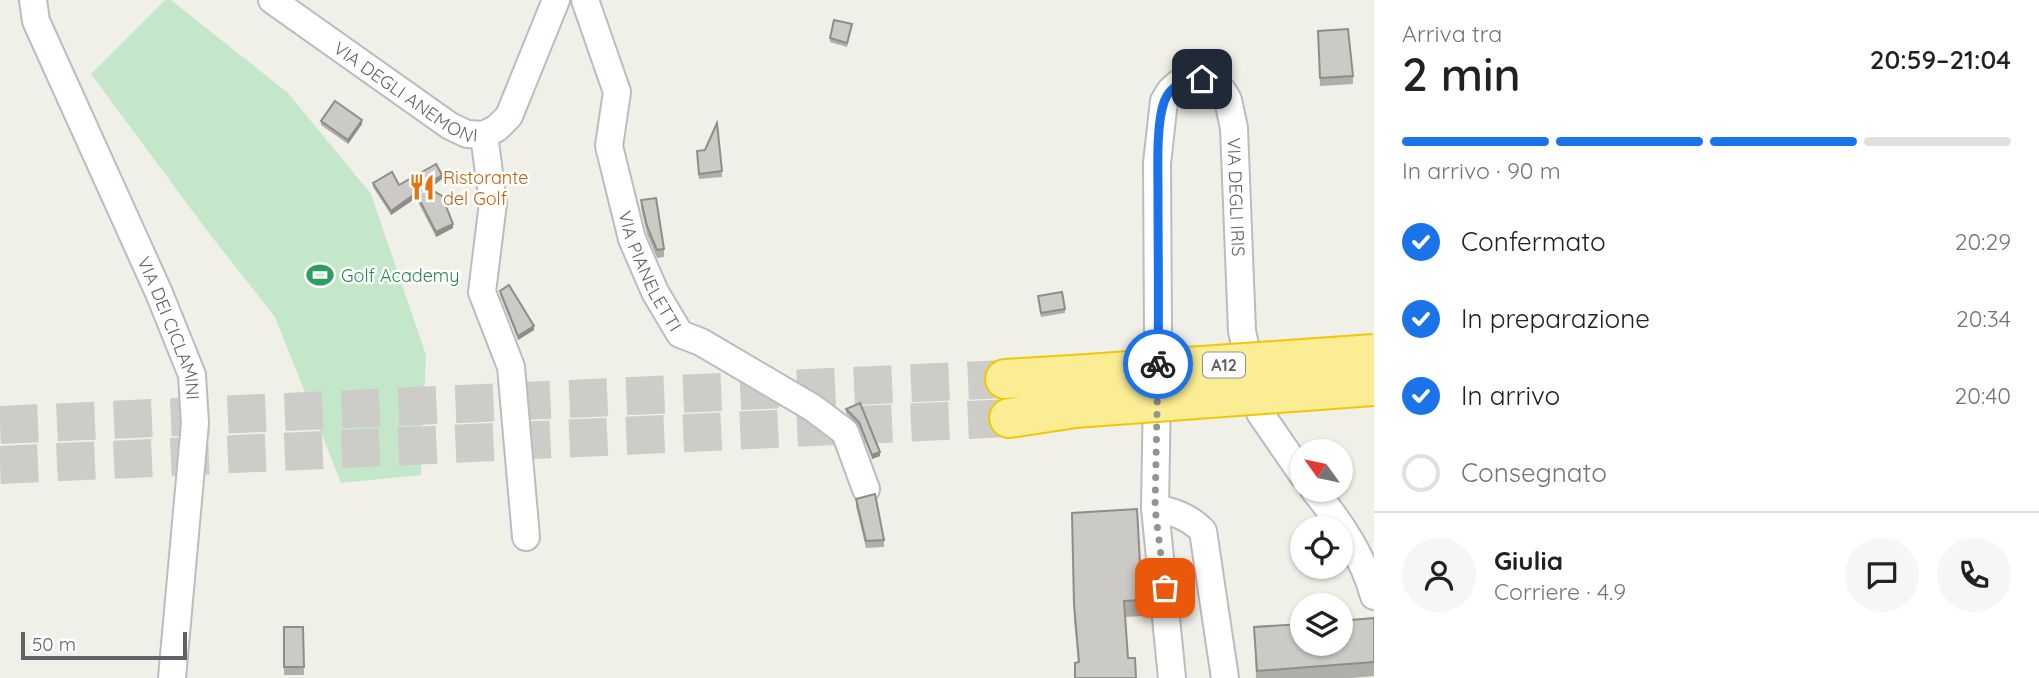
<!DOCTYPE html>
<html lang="it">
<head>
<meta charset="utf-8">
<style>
  :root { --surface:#fff; --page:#f6f6f6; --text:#202124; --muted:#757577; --line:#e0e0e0; --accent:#1a73e8 }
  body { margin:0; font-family:Quicksand,sans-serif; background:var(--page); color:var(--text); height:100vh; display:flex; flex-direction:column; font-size:26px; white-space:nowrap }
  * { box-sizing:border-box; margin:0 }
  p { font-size:23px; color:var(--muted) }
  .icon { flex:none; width:38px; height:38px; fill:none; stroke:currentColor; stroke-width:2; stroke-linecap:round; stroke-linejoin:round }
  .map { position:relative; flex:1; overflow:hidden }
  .panel { display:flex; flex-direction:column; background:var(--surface); width:665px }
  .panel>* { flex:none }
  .needle { width:46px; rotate:303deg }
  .tools { position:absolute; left:1290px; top:439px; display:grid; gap:14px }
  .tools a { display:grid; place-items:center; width:63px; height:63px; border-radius:50%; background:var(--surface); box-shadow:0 2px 5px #0004; font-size:35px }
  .scale { position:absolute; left:21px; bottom:18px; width:166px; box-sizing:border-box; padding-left:7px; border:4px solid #5f6267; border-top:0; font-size:19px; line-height:24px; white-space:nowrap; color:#5f6267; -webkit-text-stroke:5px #fff; paint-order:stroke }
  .pin { position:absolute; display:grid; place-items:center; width:60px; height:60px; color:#fff; margin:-30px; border-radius:14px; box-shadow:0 4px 10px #0006 }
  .courier { position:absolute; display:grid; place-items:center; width:70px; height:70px; margin:-35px; border:5px solid #1a73e8; border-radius:50%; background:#fff; color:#222; box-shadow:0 2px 9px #0007 }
  .head em { font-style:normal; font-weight:600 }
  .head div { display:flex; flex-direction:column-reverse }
  .head { display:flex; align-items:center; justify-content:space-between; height:119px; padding:0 28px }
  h1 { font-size:46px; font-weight:600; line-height:52px }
  .bar { display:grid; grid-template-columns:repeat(4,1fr); gap:10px 7px; align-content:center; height:84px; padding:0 28px }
  .bar i { height:9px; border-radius:5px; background:var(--line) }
  .bar .current { background:var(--accent) }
  .bar p { grid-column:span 4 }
  .line { display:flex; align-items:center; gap:18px; padding:0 28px; border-top:2px solid var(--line) }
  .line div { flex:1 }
  .round { display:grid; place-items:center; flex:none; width:74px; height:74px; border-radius:37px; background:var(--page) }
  ol { padding:0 28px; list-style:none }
  li { display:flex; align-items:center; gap:21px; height:77px }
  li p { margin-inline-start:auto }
  li .icon { padding:7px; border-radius:50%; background:var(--accent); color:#fff; stroke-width:4 }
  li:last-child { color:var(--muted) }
  li i { width:38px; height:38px; border:4px solid var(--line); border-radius:50% }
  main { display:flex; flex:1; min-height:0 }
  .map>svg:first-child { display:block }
  .green { fill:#c5e7c9 }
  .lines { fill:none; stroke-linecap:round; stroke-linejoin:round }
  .highway-tunnel { stroke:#ccccc8; stroke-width:38; stroke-dasharray:38 19; stroke-linecap:butt }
  .minor-casing { stroke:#babcc1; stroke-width:30 }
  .highway-casing { stroke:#f3c605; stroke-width:42 }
  .minor { stroke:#fff; stroke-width:26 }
  .highway { stroke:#fbed94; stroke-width:38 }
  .highway-bridge-casing { stroke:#f3c605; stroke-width:42; stroke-linecap:butt }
  .highway-bridge { stroke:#fbed94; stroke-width:38 }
  .wall { fill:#afaea9 }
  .shaded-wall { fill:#8f8d89 }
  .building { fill:#cccac4; stroke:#8f8d89; stroke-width:2 }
  .done { stroke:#929494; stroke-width:7; stroke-dasharray:0 12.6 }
  .route { stroke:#1a73e8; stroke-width:9 }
  .labels { text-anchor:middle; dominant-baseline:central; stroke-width:5; stroke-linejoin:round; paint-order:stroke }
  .shield { fill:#fff; stroke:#8f9195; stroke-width:2 }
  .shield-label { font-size:16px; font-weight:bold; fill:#5f6267 }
  .street-label { font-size:18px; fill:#5f6267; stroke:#fff }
  .food-label { font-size:18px; fill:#c56008; stroke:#fff; text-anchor:start }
  .leisure-label { font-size:18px; fill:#27864d; stroke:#fff; text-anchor:start }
</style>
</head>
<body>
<main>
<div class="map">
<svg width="1374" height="678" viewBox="0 0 1374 678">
  <rect width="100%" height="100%" fill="#f1f0e8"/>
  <polygon class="green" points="165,0 171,0 288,93 371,194 426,355 421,475 341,483 275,317 208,232 91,74"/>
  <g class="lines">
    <g class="highway-tunnel">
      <polyline points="0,425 1005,379"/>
      <polyline points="0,465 1009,418"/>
    </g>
    <g class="minor-casing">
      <g id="minor">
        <path id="s1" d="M33,0L36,21L159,293L192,375L195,423L172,678"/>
        <path id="s2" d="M272,0L450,126L467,134L484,135L497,128L509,116L556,0"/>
        <path id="s3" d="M585,0L617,92L609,146L632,239L655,292L680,334L701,342L813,408L845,432L866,489"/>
        <polyline points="484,135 493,203 482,292 511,367 526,537"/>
        <path d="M1314,490C1340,522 1363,556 1374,596"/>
        <path d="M1155,508C1175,512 1189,517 1203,531L1225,678"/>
        <path id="s4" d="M1172,678L1155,508L1158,333L1157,163L1164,101L1170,91L1179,83L1190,79H1202L1213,83L1222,90L1228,100L1234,128L1242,331L1260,413L1302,474"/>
      </g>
    </g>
    <g class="highway-casing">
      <g id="highway">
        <polyline points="1005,379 1073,375"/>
        <polyline points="1009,418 1075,408"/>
      </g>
    </g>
    <use href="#minor" class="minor"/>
    <use href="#highway" class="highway"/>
    <g class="highway-bridge-casing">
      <g id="highway-bridge">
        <polyline points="1073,375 1374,354"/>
        <polyline points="1075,408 1374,386"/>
      </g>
    </g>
    <use href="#highway-bridge" class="highway-bridge"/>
  </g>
  <g class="wall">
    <polygon points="852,28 847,47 830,42 830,38"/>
    <polygon points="1318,31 1353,76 1353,84 1320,86"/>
    <polygon points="321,121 362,124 348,144 321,125"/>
    <polygon points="697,151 722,171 722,177 699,179"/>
    <polygon points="442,179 432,187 453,228 436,237 416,198 391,215 373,187 373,183 399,185"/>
    <polygon points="641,200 664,249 664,257 657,258 647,234 641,208"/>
    <polygon points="500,291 534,330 518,340 500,295"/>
    <polygon points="1038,296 1065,309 1065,313 1041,317"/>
    <polygon points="860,403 880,456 872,459 859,426 846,413 846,409"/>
    <polygon points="856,499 884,540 884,547 866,548 856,507"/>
    <polygon points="1072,530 1142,600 1142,616 1125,617 1128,658 1078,662 1074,620"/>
    <polygon points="1374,618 1374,676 1351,678 1256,678 1254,627"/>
    <polygon points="284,627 303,627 304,675 284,675"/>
  </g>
  <g class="shaded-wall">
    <polygon points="362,120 362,124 348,144 348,140"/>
    <polygon points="442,175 442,179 430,188 430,183"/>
    <polygon points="416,193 416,198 391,215 391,211"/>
    <polygon points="453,224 453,228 436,237 436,232"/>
    <polygon points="534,326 534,330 518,340 518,336"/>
    <polygon points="880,452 880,456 872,459 872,455"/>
  </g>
  <g class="building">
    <polygon points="834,20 852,24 847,43 830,38"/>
    <polygon points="1348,29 1353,76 1320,78 1318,31"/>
    <polygon points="335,101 362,120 348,140 321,121"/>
    <polygon points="717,123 722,171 699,174 697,151 705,150"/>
    <polygon points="436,164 442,175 430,183 434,191 442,196 453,224 436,232 416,193 391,211 373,183 392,172 399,185"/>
    <polygon points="656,198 664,249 657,250 647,226 641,200"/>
    <polygon points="509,285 534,326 518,336 500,291"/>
    <polygon points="1062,292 1065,309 1041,313 1038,296"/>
    <polygon points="860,403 880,452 872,455 859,422 846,409"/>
    <polygon points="875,494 884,540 866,541 856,499"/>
    <polygon points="1137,509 1142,600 1124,601 1128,658 1135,658 1136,678 1075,678 1075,663 1079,662 1074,604 1072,513"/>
    <polygon points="1374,618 1374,662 1257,671 1254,627 1302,624 1302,644 1340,644 1340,621"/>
    <polygon points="284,627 303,627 304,667 284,667"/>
  </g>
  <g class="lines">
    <polyline class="done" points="1158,364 1155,508 1165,588"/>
    <path class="route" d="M1158,364C1159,307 1158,250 1158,193C1158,167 1156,126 1164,102C1170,85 1186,79 1202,79"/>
  </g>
  <defs>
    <g id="restaurant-bare" transform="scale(2.1)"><path d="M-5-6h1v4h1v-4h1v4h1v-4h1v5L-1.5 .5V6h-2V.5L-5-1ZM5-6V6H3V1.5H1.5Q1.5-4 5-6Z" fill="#e8710a" stroke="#fff" stroke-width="2.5" paint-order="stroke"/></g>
    <g id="stadium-bare" transform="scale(2.1)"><path d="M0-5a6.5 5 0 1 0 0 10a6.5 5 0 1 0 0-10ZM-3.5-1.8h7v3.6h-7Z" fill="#2e9e5b" stroke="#fff" stroke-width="2.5" paint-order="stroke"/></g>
  </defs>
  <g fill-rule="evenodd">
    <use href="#restaurant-bare" x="422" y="187"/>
    <use href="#stadium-bare" x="320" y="275"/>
  </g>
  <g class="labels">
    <rect class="shield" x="1203" y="352.5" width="42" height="25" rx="5"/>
    <g class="shield-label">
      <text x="1224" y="365">A12</text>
    </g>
    <g class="street-label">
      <text stroke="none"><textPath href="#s2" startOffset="163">VIA DEGLI ANEMONI</textPath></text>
      <text stroke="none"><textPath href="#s4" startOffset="758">VIA DEGLI IRIS</textPath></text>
      <text stroke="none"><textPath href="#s3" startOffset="284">VIA PIANELETTI</textPath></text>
      <text stroke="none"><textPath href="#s1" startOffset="357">VIA DEI CICLAMINI</textPath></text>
    </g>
    <g class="food-label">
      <text x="443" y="177">Ristorante<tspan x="443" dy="21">del Golf</tspan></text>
    </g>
    <g class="leisure-label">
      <text x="341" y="275">Golf Academy</text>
    </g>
  </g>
</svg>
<div class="tools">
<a><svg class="needle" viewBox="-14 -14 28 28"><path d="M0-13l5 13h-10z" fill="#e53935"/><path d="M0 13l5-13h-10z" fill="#757577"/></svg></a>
<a><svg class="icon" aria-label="locate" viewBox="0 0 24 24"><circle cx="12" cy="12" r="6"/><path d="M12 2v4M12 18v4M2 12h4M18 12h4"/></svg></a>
<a><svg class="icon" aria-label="layers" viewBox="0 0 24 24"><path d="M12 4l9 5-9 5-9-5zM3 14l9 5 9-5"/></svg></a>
</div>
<div class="scale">50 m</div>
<div class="pin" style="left:1165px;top:588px;background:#ea580c"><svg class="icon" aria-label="bag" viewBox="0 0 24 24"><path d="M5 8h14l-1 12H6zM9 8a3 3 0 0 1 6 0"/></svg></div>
<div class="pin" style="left:1202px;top:79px;background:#1f2937"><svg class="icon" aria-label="home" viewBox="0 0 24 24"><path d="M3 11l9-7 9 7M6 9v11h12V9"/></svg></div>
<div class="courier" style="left:1158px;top:364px"><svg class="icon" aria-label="bike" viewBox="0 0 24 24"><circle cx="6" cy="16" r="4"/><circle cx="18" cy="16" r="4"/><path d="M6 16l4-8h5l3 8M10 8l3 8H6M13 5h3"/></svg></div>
</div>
<section class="panel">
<div class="head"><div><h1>2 min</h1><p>Arriva tra</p></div><em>20:59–21:04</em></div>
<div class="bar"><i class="current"></i><i class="current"></i><i class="current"></i><i></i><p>In arrivo · 90 m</p></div>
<ol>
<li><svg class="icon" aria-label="check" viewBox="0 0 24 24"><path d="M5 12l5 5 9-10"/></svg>Confermato<p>20:29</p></li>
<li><svg class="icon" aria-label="check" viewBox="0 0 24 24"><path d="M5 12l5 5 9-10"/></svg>In preparazione<p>20:34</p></li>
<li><svg class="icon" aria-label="check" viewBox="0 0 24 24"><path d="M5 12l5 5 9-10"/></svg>In arrivo<p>20:40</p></li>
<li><i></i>Consegnato</li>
</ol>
<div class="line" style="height:126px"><a class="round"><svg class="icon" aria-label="person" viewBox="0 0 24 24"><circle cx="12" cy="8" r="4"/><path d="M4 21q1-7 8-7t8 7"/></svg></a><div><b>Giulia</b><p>Corriere · 4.9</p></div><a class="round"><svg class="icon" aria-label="chat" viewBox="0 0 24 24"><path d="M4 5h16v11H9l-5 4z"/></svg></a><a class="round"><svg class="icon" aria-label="phone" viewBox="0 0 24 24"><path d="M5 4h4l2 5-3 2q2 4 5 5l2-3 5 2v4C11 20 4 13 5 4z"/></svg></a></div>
</section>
</main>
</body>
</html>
